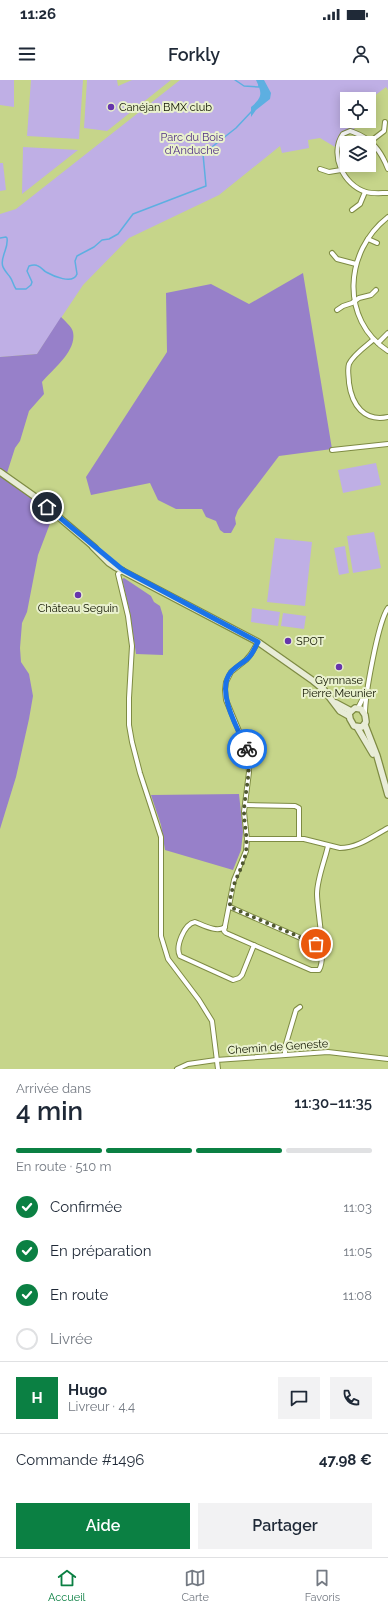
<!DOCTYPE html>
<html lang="fr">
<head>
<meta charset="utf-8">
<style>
  :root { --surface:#fff; --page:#f2f2f3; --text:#1f2937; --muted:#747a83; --line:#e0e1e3; --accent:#0b8043 }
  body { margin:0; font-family:Raleway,sans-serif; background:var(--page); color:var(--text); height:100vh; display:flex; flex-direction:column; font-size:15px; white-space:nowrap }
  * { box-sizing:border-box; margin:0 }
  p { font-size:13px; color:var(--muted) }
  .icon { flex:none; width:22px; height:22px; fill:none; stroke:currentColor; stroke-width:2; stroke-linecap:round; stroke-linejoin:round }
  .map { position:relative; height:989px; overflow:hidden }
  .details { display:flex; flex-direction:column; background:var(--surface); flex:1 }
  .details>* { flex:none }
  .controls { position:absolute; left:340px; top:12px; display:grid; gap:8px }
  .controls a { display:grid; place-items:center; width:36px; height:36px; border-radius:0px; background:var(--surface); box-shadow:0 2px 10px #0003; font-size:20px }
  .pin { position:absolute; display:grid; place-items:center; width:34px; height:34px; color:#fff; margin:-17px; border:2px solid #fff; border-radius:50%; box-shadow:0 1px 4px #0007 }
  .courier { position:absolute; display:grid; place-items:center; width:40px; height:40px; margin:-20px; border:3px solid #1a73e8; border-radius:50%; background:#fff; color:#222; box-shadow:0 1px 5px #0007 }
  .summary em { font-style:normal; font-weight:600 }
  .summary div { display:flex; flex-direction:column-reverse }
  .summary { display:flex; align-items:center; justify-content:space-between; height:68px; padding:0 16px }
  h1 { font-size:26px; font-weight:600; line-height:30px }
  .bar { display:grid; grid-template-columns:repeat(4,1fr); gap:6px 4px; align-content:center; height:48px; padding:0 16px }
  .bar i { height:5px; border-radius:3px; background:var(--line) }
  .bar .on { background:var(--accent) }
  .bar p { grid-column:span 4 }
  .line { display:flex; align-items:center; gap:10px; padding:0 16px; border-top:1px solid var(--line) }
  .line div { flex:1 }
  .round { display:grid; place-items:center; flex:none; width:42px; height:42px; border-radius:0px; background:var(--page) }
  ol { padding:0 16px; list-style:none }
  li { display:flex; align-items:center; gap:12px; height:44px }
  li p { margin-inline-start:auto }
  li .icon { padding:4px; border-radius:50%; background:var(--accent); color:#fff; stroke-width:4 }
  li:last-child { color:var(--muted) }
  li i { width:22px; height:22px; border:2px solid var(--line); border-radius:50% }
  .button { display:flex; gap:8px; margin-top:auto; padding:8px 16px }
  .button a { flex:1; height:46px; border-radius:0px; background:var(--accent); color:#fff; font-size:16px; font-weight:600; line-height:46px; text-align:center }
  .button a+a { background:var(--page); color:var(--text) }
  .status { display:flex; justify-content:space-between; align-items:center; height:28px; padding:0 20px; background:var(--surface); direction:ltr }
  .status svg { height:11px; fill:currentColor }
  header { display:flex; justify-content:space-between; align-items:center; height:52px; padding:0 16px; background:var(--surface); font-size:18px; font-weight:600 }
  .dock { display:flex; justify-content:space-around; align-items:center; height:56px; border-top:1px solid var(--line); background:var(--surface); font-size:11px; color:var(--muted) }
  .dock a { display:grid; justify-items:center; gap:2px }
  .dock .on { color:var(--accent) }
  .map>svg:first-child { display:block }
  .green { fill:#bfafe5 }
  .forest { fill:#9780c9 }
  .water { fill:#5dafe1 }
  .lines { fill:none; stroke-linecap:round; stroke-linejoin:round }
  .stream { stroke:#5dafe1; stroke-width:1.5 }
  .street-casing { stroke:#7e8b43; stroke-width:6 }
  .secondary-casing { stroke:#7e8b43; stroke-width:8 }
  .street { stroke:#fff; stroke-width:4 }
  .secondary { stroke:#e8ecd7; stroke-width:5.5 }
  .done { stroke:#505830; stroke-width:4; stroke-dasharray:0 7.2 }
  .route { stroke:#1a73e8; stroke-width:5 }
  .poi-dot { fill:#6635ac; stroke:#e9f1cd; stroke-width:1.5 }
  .labels { text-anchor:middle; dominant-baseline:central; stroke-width:4; stroke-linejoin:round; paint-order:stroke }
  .poi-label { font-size:11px; fill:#111500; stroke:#e9f1cd; text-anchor:start }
  .park-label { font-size:11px; fill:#4f2d83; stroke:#e9f1cd }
  .street-label { font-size:11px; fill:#111500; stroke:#e9f1cd }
</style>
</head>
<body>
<div class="status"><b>11:26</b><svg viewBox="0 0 49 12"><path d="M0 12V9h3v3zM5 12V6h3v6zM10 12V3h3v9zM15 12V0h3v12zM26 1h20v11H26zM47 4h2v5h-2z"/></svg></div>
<header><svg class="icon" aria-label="menu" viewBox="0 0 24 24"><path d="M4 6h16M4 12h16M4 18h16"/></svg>Forkly<svg class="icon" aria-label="person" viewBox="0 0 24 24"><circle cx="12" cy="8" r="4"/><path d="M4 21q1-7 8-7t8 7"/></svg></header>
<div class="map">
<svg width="388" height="989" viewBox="0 0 388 989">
  <rect width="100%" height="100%" fill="#c6d58a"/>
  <g class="green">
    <polygon points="0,0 14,0 14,27 0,25"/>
    <polygon points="31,0 83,0 79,59 27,56"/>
    <polygon points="87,0 117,0 118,6 132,0 171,0 107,51 84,48"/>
    <polygon points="180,0 388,0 388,10 386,7 369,20 347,19 347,41 356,41 354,50 346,52 338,66 335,67 320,58 308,60 309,68 282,73 280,66 219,115 129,158 83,205 37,274 0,277 0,134 16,129"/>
    <polygon points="23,67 78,70 22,114"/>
    <polygon points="0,83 3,83 6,110 0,111"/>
    <polygon points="376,383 381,405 343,413 338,390"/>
    <polygon points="374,452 381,488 353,493 347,456"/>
    <polygon points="275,458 312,462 305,526 267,522"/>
    <polygon points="345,466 349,493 339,495 334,468"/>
    <polygon points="252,528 280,532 278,546 251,542"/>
    <polygon points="283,533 306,536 304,549 281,546"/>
  </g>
  <g class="forest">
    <polygon points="303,193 332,369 279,376 238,430 235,438 236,444 231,453 224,453 220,450 216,441 206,437 202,429 176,429 158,420 150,403 91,415 86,397 167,272 166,213 211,204 249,224"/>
    <path d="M61,237C65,241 72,247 73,252C77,271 53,289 42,302L44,314L29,331L20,361L15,368L6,396L54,433L38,475L27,532L22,543L20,568L21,582L29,594L33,616L29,639L16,697L0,749V277L37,274Z"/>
    <polygon points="124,498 151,516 154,522 160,526 163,536 163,575 136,574 130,533 122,499"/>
    <polygon points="239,714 243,752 241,770 233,790 165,770 161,745 151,715"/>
  </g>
  <path class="water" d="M256,0H264L271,13L270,19L256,30L251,37V27C263,17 262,13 256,0Z"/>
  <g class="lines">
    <g class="stream">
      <polyline points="235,0 244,6 259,7 259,5"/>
      <path d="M0,158L6,157L7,158C8,164 6,168 4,174C0,186 3,188 10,197C13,201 13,205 16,209H26L31,205L32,202L27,191L29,186C32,185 35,184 38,186C41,187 43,190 46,192C53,196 73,205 77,194L75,181L77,176L94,167L102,160L109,159L118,154L133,134L206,106L203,74L236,48L252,31"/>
    </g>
    <g class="street-casing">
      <g id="street">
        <polyline points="371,61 384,51 385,42"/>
        <polyline points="320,89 329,92 341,90"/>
        <path d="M388,89C381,71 372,59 353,52L350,51L343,54C329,74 343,105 366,112C373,114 381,113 388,113"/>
        <polyline points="352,130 360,124 365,112"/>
        <path d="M388,137C344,171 340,240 388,271"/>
        <polyline points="368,159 377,163"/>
        <polyline points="332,173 337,179 356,184"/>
        <polyline points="337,230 343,226 352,223 359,218 371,215 376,210"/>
        <path d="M373,260C366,266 353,275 349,284C347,290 349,297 349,303C352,325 364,342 388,337"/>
        <polyline points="378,263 388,253"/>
        <polyline points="332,370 388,364"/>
        <polyline points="123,490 118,494 128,536 132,566 129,618 129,645 132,662 140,693 161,757 161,856 168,879 199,920 212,941 218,989"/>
        <path d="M258,562L251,574L246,580L231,592L226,602L225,610L226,620L247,670L249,692L244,732L247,759L246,771L234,800L224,851L226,853L311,890H319C327,878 317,830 317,814C317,799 325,780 328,766"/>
        <polyline points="358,628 365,614"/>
        <path d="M365,634C365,615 378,542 388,528"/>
        <polyline points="245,725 295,726 299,728 299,759"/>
        <path d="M247,759H304L340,768C358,768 373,756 388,748"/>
        <polyline points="230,827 312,863 319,863 321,859"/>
        <path d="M225,847C217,853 203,845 195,842C184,844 175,867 180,876L233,900L239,898L242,895L254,865"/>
        <polyline points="285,974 285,967 296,930 300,927"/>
        <polyline points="177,989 188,984 216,980 328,972 388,979"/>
      </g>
    </g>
    <g class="secondary-casing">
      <g id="secondary">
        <polyline points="0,392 34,416 95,468"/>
        <polyline points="93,467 109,483 115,487 258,562 312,600 324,610 340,631 349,636"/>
        <polyline points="336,623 351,631"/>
        <polygon points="355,628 361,629 365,635 366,642 362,647 354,646 350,639 349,633"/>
        <polyline points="365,645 377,676 388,715"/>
        <polyline points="357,647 373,674"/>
      </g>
    </g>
    <use href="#street" class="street"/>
    <use href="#secondary" class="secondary"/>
  </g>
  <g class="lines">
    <path class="done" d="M247,669C252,690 245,710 244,731C244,745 248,757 246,771C243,791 229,805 230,827L316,864"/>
    <path class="route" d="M47,427L123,490L258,562C254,569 252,576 246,580C241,584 235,587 231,592C215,610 238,650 247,669"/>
  </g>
  <g class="poi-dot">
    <circle cx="111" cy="27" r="4"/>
    <circle cx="78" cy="515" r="4"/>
    <circle cx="288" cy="561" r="4"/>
    <circle cx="339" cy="587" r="4"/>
  </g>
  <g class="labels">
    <g class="poi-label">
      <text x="119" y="27">Canéjan BMX club</text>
      <text x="78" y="528" text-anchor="middle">Château Seguin</text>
      <text x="296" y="561">SPOT</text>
      <text x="339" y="600" text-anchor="middle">Gymnase<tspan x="339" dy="13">Pierre Meunier</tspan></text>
    </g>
    <g class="park-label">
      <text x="192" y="57">Parc du Bois<tspan x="192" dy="13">d'Anduche</tspan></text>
    </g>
    <g class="street-label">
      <text transform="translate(278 967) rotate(-4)">Chemin de Geneste</text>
    </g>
  </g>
</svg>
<div class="controls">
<a><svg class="icon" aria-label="locate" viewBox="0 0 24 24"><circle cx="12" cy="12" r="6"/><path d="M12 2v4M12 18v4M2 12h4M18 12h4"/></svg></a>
<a><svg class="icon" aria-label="layers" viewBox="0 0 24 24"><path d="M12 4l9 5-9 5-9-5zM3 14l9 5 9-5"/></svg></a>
</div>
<div class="pin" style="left:316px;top:864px;background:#ea580c"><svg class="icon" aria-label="bag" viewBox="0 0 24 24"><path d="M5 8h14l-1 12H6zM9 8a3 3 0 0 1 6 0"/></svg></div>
<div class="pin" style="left:47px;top:427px;background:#1f2937"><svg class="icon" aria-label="home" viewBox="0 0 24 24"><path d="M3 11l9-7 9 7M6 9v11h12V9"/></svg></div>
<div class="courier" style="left:247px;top:669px"><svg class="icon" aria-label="bike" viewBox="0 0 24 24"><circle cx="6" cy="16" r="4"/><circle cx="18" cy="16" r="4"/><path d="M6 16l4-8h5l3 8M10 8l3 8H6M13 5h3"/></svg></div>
</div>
<section class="details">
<div class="summary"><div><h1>4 min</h1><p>Arrivée dans</p></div><em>11:30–11:35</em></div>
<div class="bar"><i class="on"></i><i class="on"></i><i class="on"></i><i></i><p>En route · 510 m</p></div>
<ol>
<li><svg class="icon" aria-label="check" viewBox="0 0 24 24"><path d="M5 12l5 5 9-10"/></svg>Confirmée<p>11:03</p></li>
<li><svg class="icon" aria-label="check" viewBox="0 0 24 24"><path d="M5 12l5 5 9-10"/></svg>En préparation<p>11:05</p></li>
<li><svg class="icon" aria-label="check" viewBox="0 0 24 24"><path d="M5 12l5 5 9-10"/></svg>En route<p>11:08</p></li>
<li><i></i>Livrée</li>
</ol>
<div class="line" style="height:72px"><b class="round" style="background:var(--accent);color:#fff">H</b><div><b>Hugo</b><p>Livreur · 4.4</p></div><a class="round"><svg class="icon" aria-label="chat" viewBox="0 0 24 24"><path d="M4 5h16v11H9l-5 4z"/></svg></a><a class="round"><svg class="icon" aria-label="phone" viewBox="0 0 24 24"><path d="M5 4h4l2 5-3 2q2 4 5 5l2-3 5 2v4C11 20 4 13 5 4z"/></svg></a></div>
<div class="line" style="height:52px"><div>Commande #1496</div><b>47.98 €</b></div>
<div class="button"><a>Aide</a><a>Partager</a></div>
</section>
<nav class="dock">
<a class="on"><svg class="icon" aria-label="home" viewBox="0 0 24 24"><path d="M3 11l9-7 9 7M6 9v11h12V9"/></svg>Accueil</a>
<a><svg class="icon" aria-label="map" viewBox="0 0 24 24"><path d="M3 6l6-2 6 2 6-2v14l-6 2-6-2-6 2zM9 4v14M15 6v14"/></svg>Carte</a>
<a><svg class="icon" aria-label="saved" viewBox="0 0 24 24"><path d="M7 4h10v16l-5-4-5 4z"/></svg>Favoris</a>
</nav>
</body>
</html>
